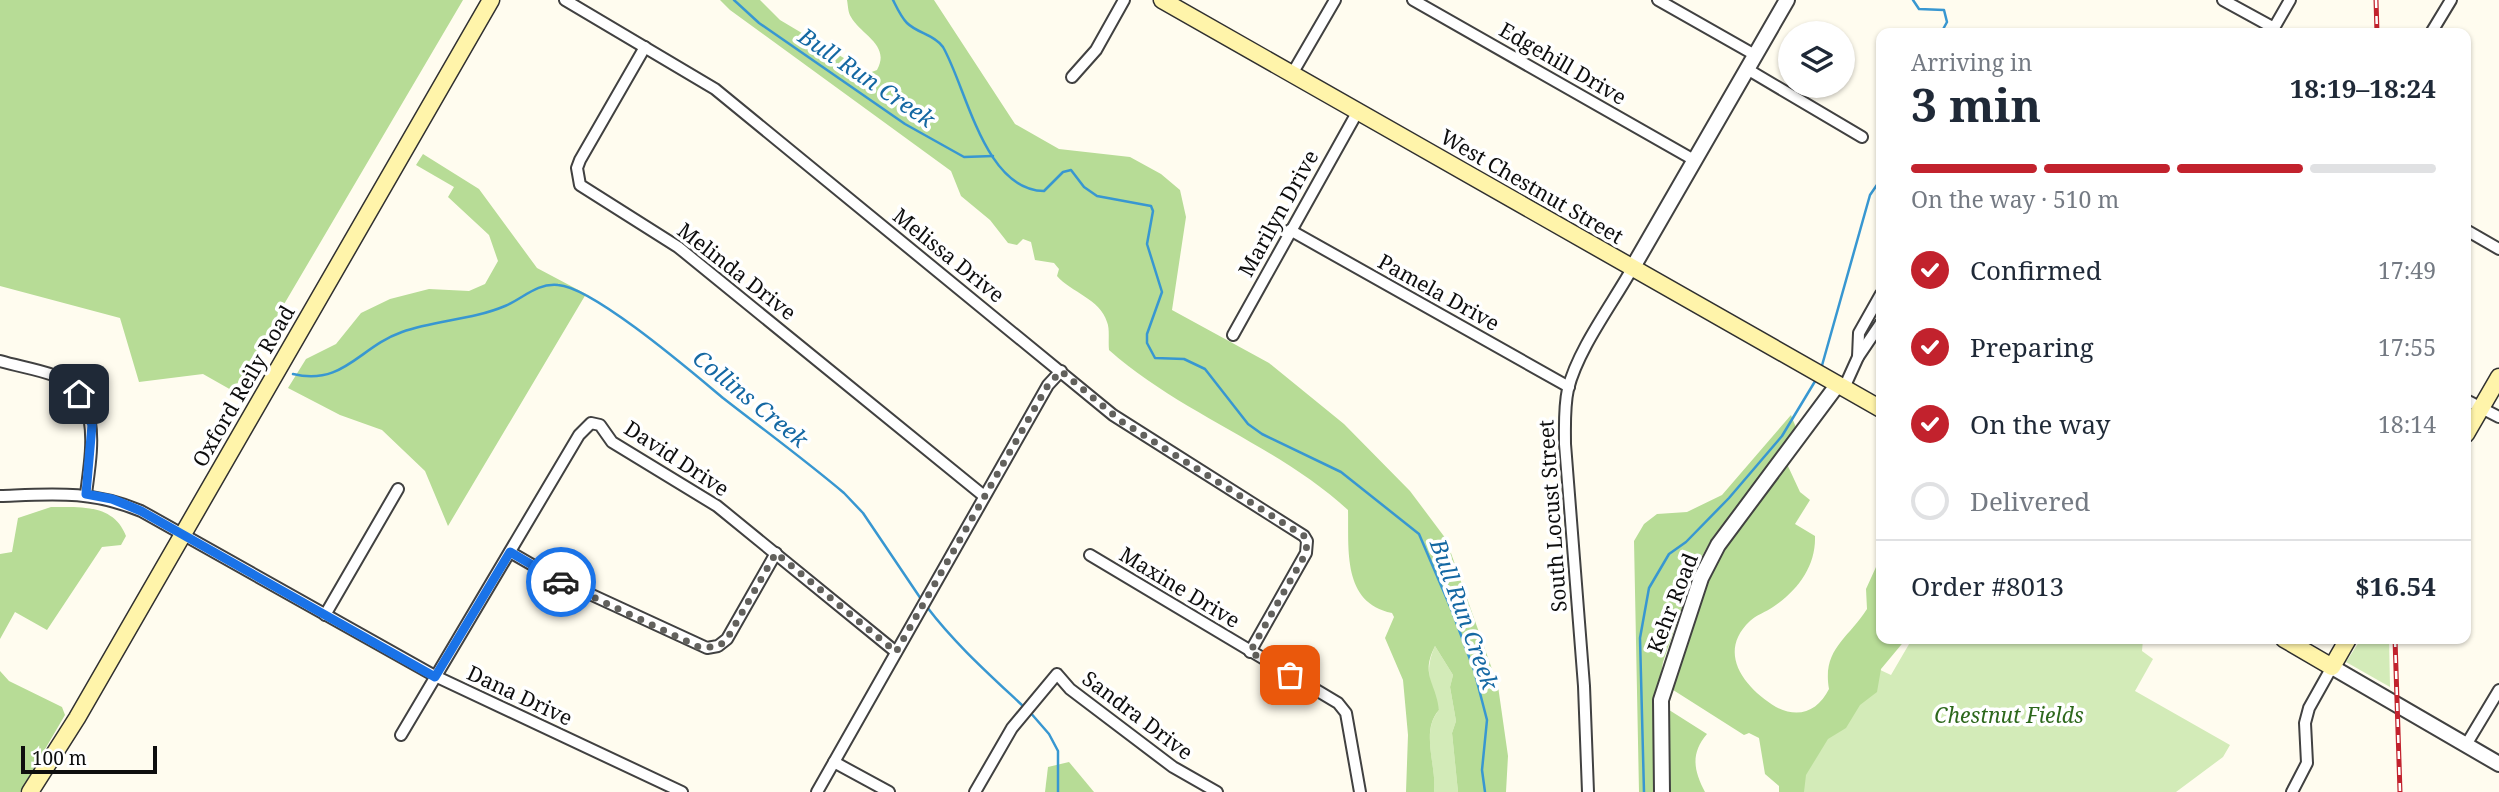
<!DOCTYPE html>
<html lang="en">
<head>
<meta charset="utf-8">
<style>
  :root { --surface:#fff; --page:#f6f6f7; --text:#1f2937; --muted:#747a83; --line:#e0e1e3; --accent:#c2222d }
  body { margin:0; font-family:"Noto Serif",serif; background:var(--page); color:var(--text); height:100vh; display:flex; flex-direction:column; font-size:26px; white-space:nowrap }
  * { box-sizing:border-box; margin:0 }
  p { font-size:23px; color:var(--muted) }
  .icon { flex:none; width:38px; height:38px; fill:none; stroke:currentColor; stroke-width:2; stroke-linecap:round; stroke-linejoin:round }
  .map { position:relative; flex:1; overflow:hidden }
  .side { position:absolute; left:1876px; top:28px; width:595px; height:616px; display:flex; flex-direction:column; background:var(--surface); border-radius:14px; box-shadow:0 2px 5px #0004 }
  .side>* { flex:none }
  .buttons { position:absolute; left:1778px; top:21px; display:grid; gap:14px }
  .buttons a { display:grid; place-items:center; width:77px; height:77px; border-radius:50%; background:var(--surface); box-shadow:0 2px 5px #0004; font-size:35px }
  .scale { position:absolute; left:21px; bottom:18px; width:136px; box-sizing:border-box; padding-left:7px; border:4px solid #0e0e0e; border-top:0; font-size:19px; line-height:24px; white-space:nowrap; color:#0e0e0e; -webkit-text-stroke:5px #fff; paint-order:stroke }
  .pin { position:absolute; display:grid; place-items:center; width:60px; height:60px; color:#fff; margin:-30px; border-radius:14px; box-shadow:0 4px 10px #0006 }
  .courier { position:absolute; display:grid; place-items:center; width:70px; height:70px; margin:-35px; border:5px solid #1a73e8; border-radius:50%; background:#fff; color:#222; box-shadow:0 2px 9px #0007 }
  .overview em { font-style:normal; font-weight:700 }
  .overview div { display:flex; flex-direction:column-reverse }
  .overview { display:flex; align-items:center; justify-content:space-between; height:119px; padding:0 35px }
  h1 { font-size:46px; font-weight:700; line-height:52px }
  .bar { display:grid; grid-template-columns:repeat(4,1fr); gap:10px 7px; align-content:center; height:84px; padding:0 35px }
  .bar i { height:9px; border-radius:5px; background:var(--line) }
  .bar .selected { background:var(--accent) }
  .bar p { grid-column:span 4 }
  .line { display:flex; align-items:center; gap:18px; padding:0 35px; border-top:2px solid var(--line) }
  .line div { flex:1 }
  ol { padding:0 35px; list-style:none }
  li { display:flex; align-items:center; gap:21px; height:77px }
  li p { margin-inline-start:auto }
  li .icon { padding:7px; border-radius:50%; background:var(--accent); color:#fff; stroke-width:4 }
  li:last-child { color:var(--muted) }
  li i { width:38px; height:38px; border:4px solid var(--line); border-radius:50% }
  .map>svg:first-child { display:block }
  .green { fill:#d3ebb8 }
  .forest { fill:#b7dc96 }
  .lines { fill:none; stroke-linecap:round; stroke-linejoin:round }
  .stream { stroke:#3897d1; stroke-width:2.5 }
  .minor-casing { stroke:#414141; stroke-width:14 }
  .tertiary-casing { stroke:#414141; stroke-width:18 }
  .secondary-casing { stroke:#303030; stroke-width:19 }
  .minor { stroke:#fff; stroke-width:10 }
  .tertiary { stroke:#fff; stroke-width:14 }
  .secondary { stroke:#fff4aa; stroke-width:16 }
  .rail-casing { stroke:#c2222d; stroke-width:5 }
  .rail { stroke:#fff; stroke-width:2.5; stroke-dasharray:8; stroke-linecap:butt }
  .done { stroke:#62615d; stroke-width:7; stroke-dasharray:0 12.6 }
  .route { stroke:#1a73e8; stroke-width:9 }
  .labels { text-anchor:middle; dominant-baseline:central; stroke-width:7; stroke-linejoin:round; paint-order:stroke }
  .street-label { font-size:21px; fill:#0e0e0e; stroke:#fff }
  .park-label { font-size:21px; font-style:italic; fill:#2d681c; stroke:#fff }
  .water-label { font-size:23px; font-style:italic; fill:#1468a3; stroke:#fff }
</style>
</head>
<body>
<div class="map">
<svg width="2499" height="792" viewBox="0 0 2499 792">
  <rect width="100%" height="100%" fill="#fffcef"/>
  <g class="green">
    <polygon points="1912,639 2143,639 2142,651 2153,659 2135,691 2230,745 2223,757 2176,792 1788,792 1861,661 1891,675"/>
    <polygon points="2361,639 2389,639 2390,687 2346,662"/>
    <path d="M1435,646L1453,675L1450,687L1456,721L1452,733L1458,792H1434C1437,766 1420,732 1439,710C1430,686 1424,670 1435,646Z"/>
  </g>
  <g class="forest">
    <polygon points="0,0 463,0 233,391 203,374 139,382 120,318 0,286"/>
    <path d="M720,0H760L780,20L869,73L877,70C891,45 861,35 851,17C848,13 848,5 847,0H934L1015,124L1059,149L1130,157L1161,174L1180,190L1186,217L1172,310L1269,363L1344,424L1410,491L1446,539L1498,686L1508,756L1506,792H1458L1452,733L1456,721L1450,687L1453,675L1435,646C1420,676 1436,682 1439,710C1420,731 1437,766 1434,792H1406L1408,735L1403,680L1385,638L1394,617L1392,613C1342,603 1349,549 1348,510C1277,445 1181,414 1109,350C1108,341 1110,329 1107,322C1100,299 1071,292 1057,276L1059,269L1054,263L1035,260L1031,242L1023,239L1017,245L1008,243L990,220L961,196L951,171L730,10Z"/>
    <polygon points="423,154 479,189 537,268 586,294 448,526 425,471 382,430 340,415 288,388 306,359 336,344 361,313 390,299 429,289 469,291 485,284 498,261 489,235 448,197 454,187 416,165"/>
    <polygon points="1791,415 1797,430 1712,538 1695,569 1663,662 1655,709 1658,792 1639,792 1634,541 1644,524 1657,514 1687,512 1722,495"/>
    <path d="M1787,464L1800,492L1810,500L1795,524L1815,536C1816,566 1798,590 1773,607C1766,612 1756,615 1750,621C1716,653 1745,688 1776,707C1799,719 1818,711 1829,689C1822,649 1848,639 1867,609L1866,589L1881,556V639H1906L1881,669L1877,692L1860,705L1846,728L1828,739L1806,775L1804,792H1779V786L1765,774L1759,738L1749,733L1744,735L1670,688L1714,561Z"/>
    <path d="M51,507C81,507 114,504 126,536L121,545L102,547L47,630L15,612L0,639V554L12,552L18,518Z"/>
    <polygon points="0,671 9,681 62,707 65,715 20,792 0,792"/>
    <path d="M1666,708L1707,734C1690,754 1694,771 1705,792H1668Z"/>
    <polygon points="1069,762 1094,792 1045,792 1048,767"/>
  </g>
  <g class="lines">
    <g class="stream">
      <polyline points="734,0 759,23 905,124 964,157 993,156"/>
      <path d="M893,0C897,8 901,17 907,23C917,33 935,35 943,47C967,89 984,190 1044,191L1063,172L1071,170L1084,187L1097,196L1151,206L1153,211L1147,244L1162,292L1147,334V343L1155,358L1184,359L1205,369L1248,424L1262,434L1341,472L1419,534L1452,611L1474,670L1487,720L1482,770L1485,792"/>
      <polyline points="1913,0 1919,9 1944,10 1947,22 1941,33"/>
      <polyline points="1821,369 1870,195 1881,179"/>
      <path d="M293,374C344,386 359,347 402,332C436,320 472,320 505,306C524,298 536,283 558,285C593,287 693,373 723,398C764,430 805,460 844,493L863,513L923,602"/>
      <path d="M927,607C955,644 990,675 1024,707"/>
      <polyline points="1029,711 1049,734 1058,751 1058,792"/>
      <polyline points="1644,792 1640,638 1649,588 1669,554 1686,542 1729,498 1782,436 1817,378"/>
    </g>
    <g class="minor-casing">
      <g id="minor">
        <polyline points="565,0 715,89 1113,415 1304,536 1307,541 1306,553 1250,652"/>
        <polyline points="1413,0 1694,160"/>
        <polyline points="1658,0 1755,55"/>
        <polyline points="2223,0 2274,28"/>
        <polyline points="2271,33 2290,0"/>
        <polyline points="2431,33 2451,0"/>
        <polyline points="645,47 580,160 577,168 580,185 678,247 984,496"/>
        <polyline points="1747,69 1862,137"/>
        <polyline points="1292,74 1335,0"/>
        <polyline points="1072,77 1096,50 1124,0"/>
        <polyline points="1290,230 1569,387"/>
        <polyline points="2466,230 2499,249"/>
        <polyline points="1233,335 1358,111"/>
        <polyline points="1858,357 1859,333 1881,294"/>
        <path d="M0,361C17,366 36,369 53,375C104,393 91,453 86,494"/>
        <polyline points="1844,388 1858,357 1881,323"/>
        <polyline points="2466,400 2499,417"/>
        <path d="M0,496C53,494 90,490 141,511L435,676L682,792"/>
        <polyline points="510,552 555,578 707,648 718,646 727,639 776,553"/>
        <polyline points="1090,555 1338,703 1346,713 1360,792"/>
        <polyline points="325,615 398,489"/>
        <polyline points="401,735 579,435 591,423 600,425 612,442 717,506 896,652"/>
        <polyline points="2466,745 2499,690"/>
        <polyline points="834,762 889,792"/>
        <polyline points="817,792 1048,385 1061,371"/>
        <polyline points="975,792 1012,728 1057,674 1070,689 1173,767 1217,792"/>
        <path d="M1588,792L1584,686L1565,444C1565,426 1564,407 1568,389C1578,349 1613,303 1633,267"/>
        <polyline points="2292,792 2307,763 2305,723 2309,708 2332,667"/>
      </g>
    </g>
    <g class="tertiary-casing">
      <g id="tertiary">
        <polyline points="1633,267 1787,0"/>
        <polyline points="2332,667 2499,764"/>
        <polyline points="1662,792 1661,700 1701,578 1718,545 1838,384"/>
      </g>
    </g>
    <g class="secondary-casing">
      <g id="secondary">
        <polyline points="1162,0 1881,409"/>
        <polyline points="2466,434 2499,377"/>
        <polyline points="2284,639 2332,667 2348,639"/>
        <polyline points="30,792 77,718 491,0"/>
      </g>
    </g>
    <use href="#minor" class="minor"/>
    <use href="#tertiary" class="tertiary"/>
    <use href="#secondary" class="secondary"/>
    <g class="rail-casing">
      <g id="rail">
        <polyline points="2376,0 2377,33"/>
        <polyline points="2395,639 2400,792"/>
      </g>
    </g>
    <use href="#rail" class="rail"/>
  </g>
  <g class="lines">
    <polyline class="done" points="561,582 701,648 719,646 727,639 776,553 896,652 1048,385 1061,371 1121,421 1304,536 1307,541 1306,553 1250,652 1290,675"/>
    <polyline class="route" points="79,394 92,425 86,494 112,499 141,511 435,677 510,552 561,582"/>
  </g>
  <g class="labels">
    <g class="street-label">
      <text transform="translate(1563 63) rotate(30)">Edgehill Drive</text>
      <text transform="translate(1532 186) rotate(30)">West Chestnut Street</text>
      <text transform="translate(1278 213) rotate(-61)">Marilyn Drive</text>
      <text transform="translate(949 255) rotate(39)">Melissa Drive</text>
      <text transform="translate(737 271) rotate(38)">Melinda Drive</text>
      <text transform="translate(1439 292) rotate(29)">Pamela Drive</text>
      <text transform="translate(243 386) rotate(-60)">Oxford Reily Road</text>
      <text transform="translate(677 458) rotate(33)">David Drive</text>
      <text transform="translate(1552 516) rotate(-94)">South Locust Street</text>
      <text transform="translate(1180 587) rotate(31)">Maxine Drive</text>
      <text transform="translate(1672 603) rotate(-69)">Kehr Road</text>
      <text transform="translate(520 695) rotate(25)">Dana Drive</text>
      <text transform="translate(1138 715) rotate(37)">Sandra Drive</text>
    </g>
    <g class="park-label">
      <text x="2009" y="715">Chestnut Fields</text>
    </g>
    <g class="water-label">
      <text transform="translate(867 77) rotate(34)">Bull Run Creek</text>
      <text transform="translate(751 398) rotate(39)">Collins Creek</text>
      <text transform="translate(1465 614) rotate(70)">Bull Run Creek</text>
    </g>
  </g>
</svg>
<div class="buttons">
<a><svg class="icon" aria-label="layers" viewBox="0 0 24 24"><path d="M12 4l9 5-9 5-9-5zM3 14l9 5 9-5"/></svg></a>
</div>
<div class="scale">100 m</div>
<div class="pin" style="left:1290px;top:675px;background:#ea580c"><svg class="icon" aria-label="bag" viewBox="0 0 24 24"><path d="M5 8h14l-1 12H6zM9 8a3 3 0 0 1 6 0"/></svg></div>
<div class="pin" style="left:79px;top:394px;background:#1f2937"><svg class="icon" aria-label="home" viewBox="0 0 24 24"><path d="M3 11l9-7 9 7M6 9v11h12V9"/></svg></div>
<div class="courier" style="left:561px;top:582px"><svg class="icon" aria-label="car" viewBox="0 0 24 24"><path d="M5 17H2v-5l4-1 3-4h7l3 4 3 1v5h-3M9 17h6M6 11h13"/><circle cx="7" cy="17" r="2"/><circle cx="17" cy="17" r="2"/></svg></div>
<section class="side">
<div class="overview"><div><h1>3 min</h1><p>Arriving in</p></div><em>18:19–18:24</em></div>
<div class="bar"><i class="selected"></i><i class="selected"></i><i class="selected"></i><i></i><p>On the way · 510 m</p></div>
<ol>
<li><svg class="icon" aria-label="check" viewBox="0 0 24 24"><path d="M5 12l5 5 9-10"/></svg>Confirmed<p>17:49</p></li>
<li><svg class="icon" aria-label="check" viewBox="0 0 24 24"><path d="M5 12l5 5 9-10"/></svg>Preparing<p>17:55</p></li>
<li><svg class="icon" aria-label="check" viewBox="0 0 24 24"><path d="M5 12l5 5 9-10"/></svg>On the way<p>18:14</p></li>
<li><i></i>Delivered</li>
</ol>
<div class="line" style="height:91px"><div>Order #8013</div><b>$16.54</b></div>
</section>
</div>
</body>
</html>
